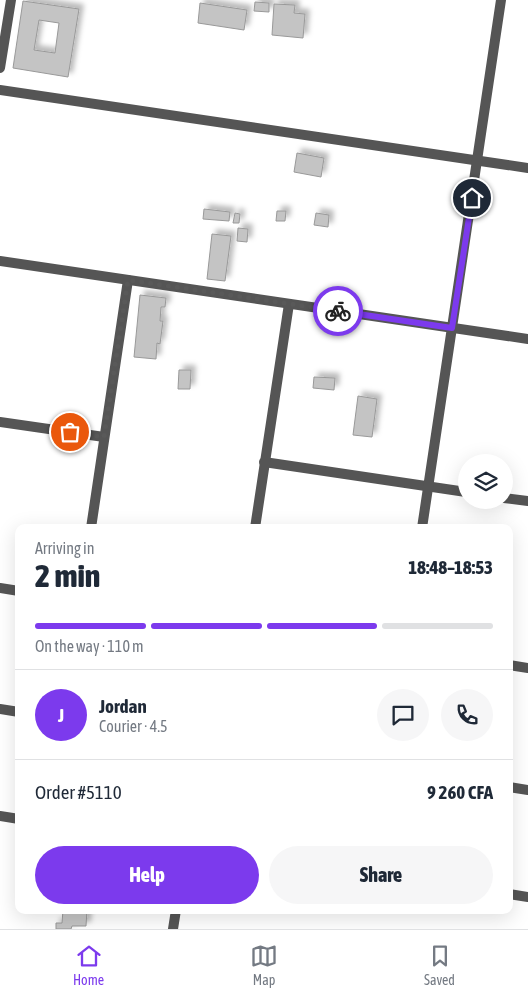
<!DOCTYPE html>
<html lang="en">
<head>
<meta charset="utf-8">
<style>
  :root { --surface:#fff; --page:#f6f6f7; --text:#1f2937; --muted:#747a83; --line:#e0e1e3; --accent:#7c3aed }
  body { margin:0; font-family:"Asap Condensed",sans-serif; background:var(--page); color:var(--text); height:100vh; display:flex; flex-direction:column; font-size:19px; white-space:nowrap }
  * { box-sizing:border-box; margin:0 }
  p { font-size:16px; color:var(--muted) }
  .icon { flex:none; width:28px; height:28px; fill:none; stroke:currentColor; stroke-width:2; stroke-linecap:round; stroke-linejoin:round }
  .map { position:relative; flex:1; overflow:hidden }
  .sheet { position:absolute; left:15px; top:524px; width:498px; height:390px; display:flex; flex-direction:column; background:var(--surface); border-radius:10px; box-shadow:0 5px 20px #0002 }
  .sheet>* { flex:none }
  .tools { position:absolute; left:458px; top:454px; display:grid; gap:10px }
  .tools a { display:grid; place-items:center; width:55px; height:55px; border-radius:50%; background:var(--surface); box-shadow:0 5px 20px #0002; font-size:25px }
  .pin { position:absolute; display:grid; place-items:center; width:42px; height:42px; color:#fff; margin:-21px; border:2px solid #fff; border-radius:50%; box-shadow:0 1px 5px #0007 }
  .courier { position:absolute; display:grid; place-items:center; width:50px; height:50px; margin:-25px; border:4px solid #7c3aed; border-radius:50%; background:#fff; color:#222; box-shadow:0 1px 6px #0007 }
  .head em { font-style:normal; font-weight:800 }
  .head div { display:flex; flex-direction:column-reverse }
  .head { display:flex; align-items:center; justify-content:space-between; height:85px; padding:0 20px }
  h1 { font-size:32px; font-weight:800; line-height:38px }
  .bar { display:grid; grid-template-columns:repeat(4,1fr); gap:8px 5px; align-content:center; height:60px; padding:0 20px }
  .bar i { height:6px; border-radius:4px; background:var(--line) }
  .bar .active { background:var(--accent) }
  .bar p { grid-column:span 4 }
  .line { display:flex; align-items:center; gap:12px; padding:0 20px; border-top:1px solid var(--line) }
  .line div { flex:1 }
  .round { display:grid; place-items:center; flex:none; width:52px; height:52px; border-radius:26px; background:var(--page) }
  .button { display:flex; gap:10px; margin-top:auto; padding:10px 20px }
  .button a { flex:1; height:58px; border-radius:30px; background:var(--accent); color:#fff; font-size:20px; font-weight:800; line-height:58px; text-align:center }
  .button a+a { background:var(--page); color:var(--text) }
  .tab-bar { display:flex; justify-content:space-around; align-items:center; height:70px; border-top:1px solid var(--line); background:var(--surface); font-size:14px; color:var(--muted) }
  .tab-bar a { display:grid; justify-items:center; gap:2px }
  .tab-bar .active { color:var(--accent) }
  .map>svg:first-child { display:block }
  .building { fill:#c4c4c4; stroke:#999; fill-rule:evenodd; filter:url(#shadow) }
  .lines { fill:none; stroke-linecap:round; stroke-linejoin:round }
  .minor { stroke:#555; stroke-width:10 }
  .done { stroke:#595959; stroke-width:5; stroke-dasharray:0 9 }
  .route { stroke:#7c3aed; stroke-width:6 }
</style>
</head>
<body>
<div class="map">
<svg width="528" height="929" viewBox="0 0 528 929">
  <defs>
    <filter id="shadow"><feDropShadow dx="4.5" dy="-4.5" stdDeviation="2.5" flood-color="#0004"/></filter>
  </defs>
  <rect width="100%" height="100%" fill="#fff"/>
  <g class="building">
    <path d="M23,1L79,9L68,77L13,68ZM39,20L59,23L55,53L34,50Z"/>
    <polygon points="255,2 269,3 269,12 254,11"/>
    <polygon points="200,3 247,10 244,30 198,23"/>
    <polygon points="274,4 295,5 294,13 305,14 303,38 272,35"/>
    <polygon points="297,153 324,158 321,177 294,172"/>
    <polygon points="204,209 230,212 229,221 203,219"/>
    <polygon points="277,211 286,211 285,221 276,221"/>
    <polygon points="235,213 240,214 239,223 233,223"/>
    <polygon points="316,213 329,215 328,227 314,225"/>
    <polygon points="238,228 248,229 247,242 237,241"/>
    <polygon points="212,234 231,236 225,281 207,279"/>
    <polygon points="140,295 166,298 165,307 161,307 160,321 163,321 160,344 157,343 156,359 134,357"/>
    <polygon points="179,370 191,370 190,389 178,389"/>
    <polygon points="314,377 335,378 334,390 313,388"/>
    <polygon points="358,396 377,399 372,437 353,435"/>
    <polygon points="63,910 87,910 86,926 72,926 71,929 56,929 56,923 62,923"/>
  </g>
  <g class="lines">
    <g class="minor">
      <polyline points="0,68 11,0"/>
      <polyline points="0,90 528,168"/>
      <polyline points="0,261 528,339"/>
      <polyline points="0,422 104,437"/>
      <polyline points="264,462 466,492"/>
      <polyline points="504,498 528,501"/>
      <polyline points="91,528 128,280"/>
      <polyline points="255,528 289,304"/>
      <polyline points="422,528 501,0"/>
      <polyline points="0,588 19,591"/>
      <polyline points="509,665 528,668"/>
      <polyline points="0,709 19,712"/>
      <polyline points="509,787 528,790"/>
      <polyline points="0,816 19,819"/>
      <polyline points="509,894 528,897"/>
      <polyline points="173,929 176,910"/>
    </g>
  </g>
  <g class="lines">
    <polyline class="done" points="70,432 104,437 128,280 338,311"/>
    <polyline class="route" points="338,311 452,328 472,198"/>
  </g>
</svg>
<div class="tools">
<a><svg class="icon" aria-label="layers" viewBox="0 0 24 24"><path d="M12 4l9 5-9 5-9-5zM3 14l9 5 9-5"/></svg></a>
</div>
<div class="pin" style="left:70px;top:432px;background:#ea580c"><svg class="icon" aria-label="bag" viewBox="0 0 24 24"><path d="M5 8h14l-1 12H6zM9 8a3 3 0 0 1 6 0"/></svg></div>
<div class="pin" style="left:472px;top:198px;background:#1f2937"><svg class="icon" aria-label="home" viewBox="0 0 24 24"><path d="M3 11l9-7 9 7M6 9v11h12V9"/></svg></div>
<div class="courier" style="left:338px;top:311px"><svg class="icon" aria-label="bike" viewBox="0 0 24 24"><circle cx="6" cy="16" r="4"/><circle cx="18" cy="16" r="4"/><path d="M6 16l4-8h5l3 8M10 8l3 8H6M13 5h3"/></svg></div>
<section class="sheet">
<div class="head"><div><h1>2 min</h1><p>Arriving in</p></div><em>18:48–18:53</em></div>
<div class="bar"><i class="active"></i><i class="active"></i><i class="active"></i><i></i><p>On the way · 110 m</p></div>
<div class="line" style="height:90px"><b class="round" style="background:var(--accent);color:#fff">J</b><div><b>Jordan</b><p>Courier · 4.5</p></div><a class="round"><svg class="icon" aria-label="chat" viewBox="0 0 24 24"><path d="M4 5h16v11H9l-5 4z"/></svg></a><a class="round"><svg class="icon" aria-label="phone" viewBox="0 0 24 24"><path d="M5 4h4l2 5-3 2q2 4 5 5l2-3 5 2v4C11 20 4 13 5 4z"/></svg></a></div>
<div class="line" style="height:65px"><div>Order #5110</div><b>9 260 CFA</b></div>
<div class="button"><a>Help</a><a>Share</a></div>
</section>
</div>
<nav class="tab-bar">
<a class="active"><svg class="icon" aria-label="home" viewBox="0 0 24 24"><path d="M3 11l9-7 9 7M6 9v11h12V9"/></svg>Home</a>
<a><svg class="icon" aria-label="map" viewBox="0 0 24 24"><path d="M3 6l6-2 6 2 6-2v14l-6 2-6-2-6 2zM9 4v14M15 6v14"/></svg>Map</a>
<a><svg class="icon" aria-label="saved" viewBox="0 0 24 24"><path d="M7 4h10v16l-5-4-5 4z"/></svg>Saved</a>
</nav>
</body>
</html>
